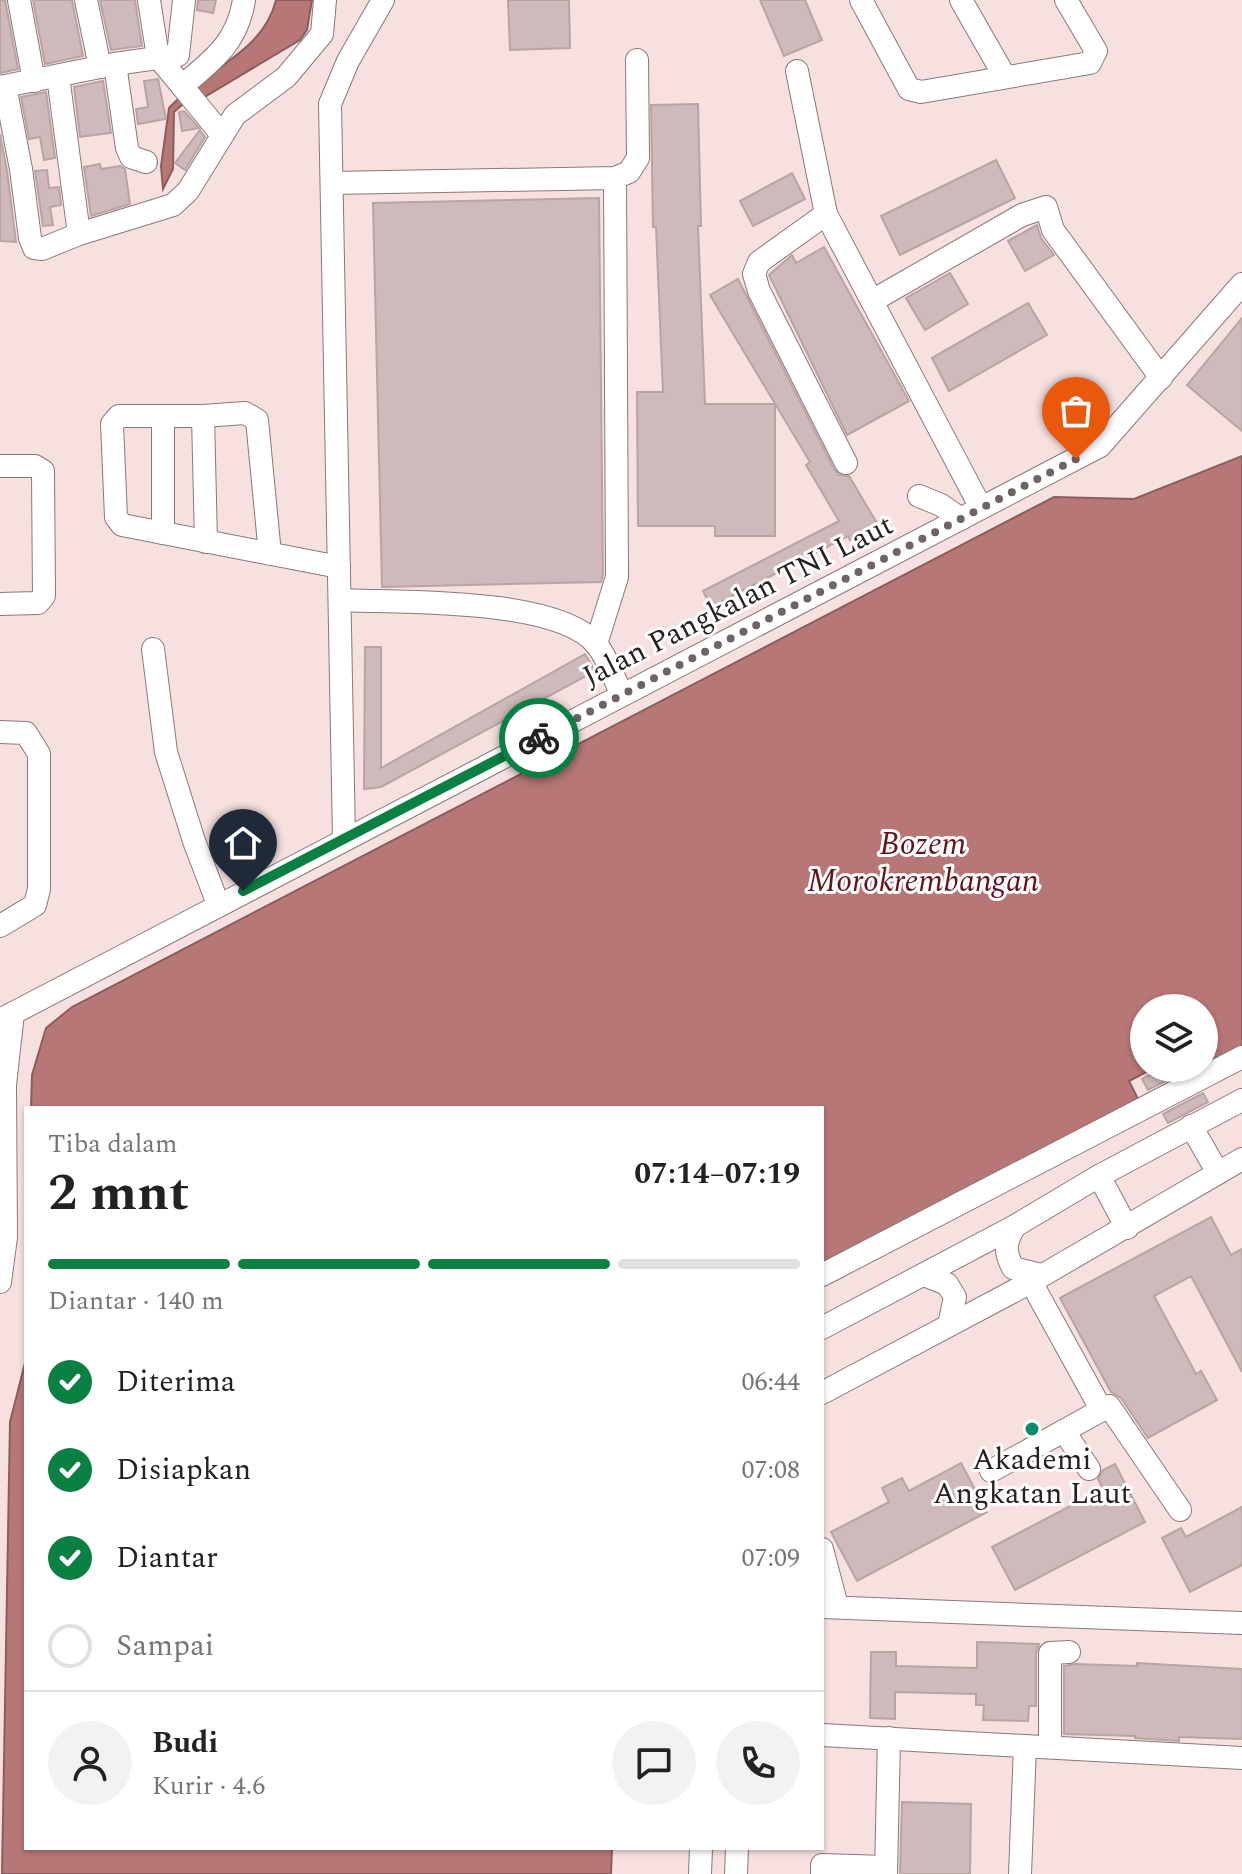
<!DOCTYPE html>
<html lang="id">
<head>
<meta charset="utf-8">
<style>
  :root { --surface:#fff; --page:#f2f2f2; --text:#222; --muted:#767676; --line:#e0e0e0; --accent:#0b8043 }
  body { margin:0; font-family:Spectral,serif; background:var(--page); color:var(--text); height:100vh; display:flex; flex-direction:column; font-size:30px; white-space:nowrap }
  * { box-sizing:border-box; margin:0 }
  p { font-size:26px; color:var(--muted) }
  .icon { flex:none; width:44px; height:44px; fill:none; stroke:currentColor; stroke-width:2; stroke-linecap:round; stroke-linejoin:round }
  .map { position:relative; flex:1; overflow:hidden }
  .side { position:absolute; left:24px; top:1106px; width:800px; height:744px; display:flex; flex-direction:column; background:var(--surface); border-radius:0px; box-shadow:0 2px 6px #0004 }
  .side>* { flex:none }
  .fabs { position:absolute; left:1130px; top:994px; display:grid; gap:16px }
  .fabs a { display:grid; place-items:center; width:88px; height:88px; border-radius:50%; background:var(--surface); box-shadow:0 2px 6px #0004; font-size:40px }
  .pin { position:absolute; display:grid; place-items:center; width:68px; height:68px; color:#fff; margin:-82px -34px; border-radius:50% 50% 50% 0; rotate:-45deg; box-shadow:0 0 8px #0007 }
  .pin .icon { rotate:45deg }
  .courier { position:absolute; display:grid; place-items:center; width:80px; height:80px; margin:-40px; border:6px solid #0b8043; border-radius:50%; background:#fff; color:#222; box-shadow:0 2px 10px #0007 }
  .head em { font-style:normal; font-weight:700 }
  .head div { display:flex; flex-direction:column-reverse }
  .head { display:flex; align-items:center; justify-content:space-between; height:136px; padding:0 24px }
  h1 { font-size:52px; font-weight:700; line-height:60px }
  .bar { display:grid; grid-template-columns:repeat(4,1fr); gap:12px 8px; align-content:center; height:96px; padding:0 24px }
  .bar i { height:10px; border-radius:6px; background:var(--line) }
  .bar .current { background:var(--accent) }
  .bar p { grid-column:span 4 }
  .line { display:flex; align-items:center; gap:20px; padding:0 24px; border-top:2px solid var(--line) }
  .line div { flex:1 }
  .round { display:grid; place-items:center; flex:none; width:84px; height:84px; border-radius:42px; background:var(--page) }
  ol { padding:0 24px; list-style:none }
  li { display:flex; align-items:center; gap:24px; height:88px }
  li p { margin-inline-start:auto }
  li .icon { padding:8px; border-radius:50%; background:var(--accent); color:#fff; stroke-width:4 }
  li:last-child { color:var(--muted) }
  li i { width:44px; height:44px; border:4px solid var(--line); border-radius:50% }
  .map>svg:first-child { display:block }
  .water { fill:#b77776; stroke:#8c5d5c; stroke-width:2 }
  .building { fill:#cebaba; stroke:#b7a4a3; stroke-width:2 }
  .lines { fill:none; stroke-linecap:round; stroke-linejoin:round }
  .minor-casing { stroke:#8a7878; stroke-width:24 }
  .minor { stroke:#fff; stroke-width:22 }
  .done { stroke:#706463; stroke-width:8; stroke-dasharray:0 14.4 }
  .route { stroke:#0b8043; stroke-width:10 }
  .poi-dot { fill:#0e8a6d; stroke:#fff; stroke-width:3 }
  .labels { text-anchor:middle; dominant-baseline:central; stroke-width:6; stroke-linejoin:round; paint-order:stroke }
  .street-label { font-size:30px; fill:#282120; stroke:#fff }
  .poi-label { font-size:30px; fill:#282120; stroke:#fff }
  .water-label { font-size:32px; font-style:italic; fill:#62131b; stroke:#fff }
</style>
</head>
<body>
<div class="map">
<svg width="1242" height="1874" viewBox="0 0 1242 1874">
  <rect width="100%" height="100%" fill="#f6e1e0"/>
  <g class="water">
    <path d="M276,0H312L307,30L300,40L201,99L183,104L174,112L173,169L163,189L161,166L169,108C203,70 263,54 276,0Z"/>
    <polygon points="1242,456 1242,1052 1212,1069 1204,1053 1204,1008 1144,1008 1144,1068 1154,1068 1129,1081 1141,1105 822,1274 822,1108 31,1108 32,1075 46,1028 72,1007 1054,497 1134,499"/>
    <polygon points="26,1359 26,1848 612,1848 611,1874 2,1874 10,1422"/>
  </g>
  <g class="building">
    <polygon points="0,0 5,0 18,69 0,73"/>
    <polygon points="33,0 72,0 83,56 45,64"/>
    <polygon points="100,0 135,0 142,46 111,50"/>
    <polygon points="198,0 216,0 213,13 197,10"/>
    <polygon points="508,0 569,0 570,48 510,50"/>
    <polygon points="760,0 805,0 822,40 784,56"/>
    <polygon points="158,79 166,119 138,124 136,109 148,107 144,81"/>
    <polygon points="103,81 111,133 80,137 74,87"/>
    <polygon points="46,92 55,158 44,160 40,137 29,139 21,97"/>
    <polygon points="698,104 701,226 698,226 705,404 775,404 775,536 715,536 715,526 638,526 637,392 663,392 656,227 653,227 651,105"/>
    <polygon points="184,111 199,128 182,131 179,112"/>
    <polygon points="200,130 205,137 185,170 175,163"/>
    <polygon points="0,134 7,171 16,242 0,241"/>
    <polygon points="996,160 1015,198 900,255 881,216"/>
    <polygon points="100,164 101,169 120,166 125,169 130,204 91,216 84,167"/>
    <polygon points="47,170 49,188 59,187 61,205 50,207 53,225 43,226 35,171"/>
    <polygon points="792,173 805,199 753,226 740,201"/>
    <polygon points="599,198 603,575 601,582 382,587 373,203"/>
    <polygon points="1037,225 1041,238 1054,255 1025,271 1008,241"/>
    <polygon points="824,247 909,401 847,435 769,275 792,255 796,263"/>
    <polygon points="950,273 968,304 925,330 906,298"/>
    <polygon points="738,279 834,469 839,475 849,476 877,523 850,540 848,536 711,607 703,591 839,521 806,465 810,462 710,295"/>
    <polygon points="1028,303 1047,335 949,391 932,358"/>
    <polygon points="1242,318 1242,431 1187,385"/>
    <polygon points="365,647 381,647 381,768 585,654 595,671 381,787 364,789"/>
    <polygon points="1163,1068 1190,1068 1148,1090 1142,1079"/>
    <polygon points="1203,1093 1208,1102 1168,1123 1163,1114"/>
    <polygon points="1211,1217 1231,1255 1242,1249 1242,1372 1191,1276 1154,1296 1196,1374 1201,1371 1217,1400 1148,1438 1121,1398 1111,1392 1060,1298"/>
    <polygon points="961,1463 987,1512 857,1581 831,1532 889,1502 882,1488 902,1478 909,1491"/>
    <polygon points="1115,1464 1145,1522 1015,1590 992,1547 1103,1489 1098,1479 1103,1470"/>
    <polygon points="1242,1507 1242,1565 1190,1592 1162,1538 1181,1528 1186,1537"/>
    <polygon points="977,1642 1039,1644 1036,1653 1036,1706 1029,1706 1028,1721 983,1720 984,1705 976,1705 976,1694 895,1692 895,1719 870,1718 871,1652 896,1652 896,1666 977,1668"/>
    <polygon points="1137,1663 1242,1669 1242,1739 1179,1737 1179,1741 1135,1738 1135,1736 1064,1734 1064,1666 1075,1664 1137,1666"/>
    <polygon points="902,1802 971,1804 970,1874 900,1874"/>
  </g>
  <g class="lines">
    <g class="minor-casing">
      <g id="minor">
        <polyline points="19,0 34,81"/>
        <polyline points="86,0 100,67"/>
        <polyline points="149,0 158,57"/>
        <polyline points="861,0 909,89 921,92 1090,63 1096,51 1066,0"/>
        <polyline points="961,0 1005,77"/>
        <path d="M158,57L182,86C214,59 237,43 244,0"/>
        <polyline points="115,64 127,148 131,157 146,162"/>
        <polyline points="797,71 826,214 981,508"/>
        <polyline points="58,76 79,234"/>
        <polyline points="5,86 21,169 30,238 34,248 42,249 79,234 173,205 188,191 235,115 286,77 322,34 325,0"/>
        <polyline points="182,86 222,135"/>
        <polyline points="0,87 115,64 178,55 184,0"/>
        <polyline points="332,183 615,178 629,172 638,158 637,60"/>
        <polyline points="826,214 759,262 754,274 759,291 846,463"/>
        <polyline points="872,301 1022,215 1046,207 1053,230 1161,378"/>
        <polyline points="163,416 163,533"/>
        <polyline points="203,416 206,542"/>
        <polyline points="0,466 35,466 43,471 44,596 38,603 0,604"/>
        <polyline points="919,496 941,505 961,519"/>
        <polyline points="270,554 257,420 245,413 203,416 119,416 112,424 116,517 122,525 339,567"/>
        <path d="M341,600C401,603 559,597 597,645C608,659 614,679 622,695"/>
        <polyline points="596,644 617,577 615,178"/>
        <polyline points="153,649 166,752 194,841 218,904"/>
        <polyline points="0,732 26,733 39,754 39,889 35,905 0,926"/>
        <polyline points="344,838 330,104 348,61 383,0"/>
        <polyline points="0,1020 1100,446 1242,284"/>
        <polyline points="1191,1126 1218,1173"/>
        <polyline points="1099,1176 1127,1228"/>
        <path d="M1015,1226C1005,1242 1004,1251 1013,1268L1041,1275"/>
        <polyline points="822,1275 1242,1057"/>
        <polyline points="924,1275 947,1284 955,1297 949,1325"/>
        <polyline points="0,1282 6,1237 5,1085 13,1013"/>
        <polyline points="1031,1282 1101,1409"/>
        <polyline points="822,1328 1015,1226 1099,1176 1242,1100"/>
        <polyline points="822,1393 1031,1282 1242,1159"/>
        <polyline points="1064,1431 1089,1469"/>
        <polyline points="991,1471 1109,1406 1180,1510"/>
        <polyline points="822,1549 837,1606"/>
        <polyline points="822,1607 1242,1623"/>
        <polyline points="822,1735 1242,1758"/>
        <polyline points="1050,1747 1050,1653 1069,1652"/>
        <polyline points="700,1874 701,1848"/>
        <polyline points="736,1874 737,1848"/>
        <polyline points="822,1874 822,1865 886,1867"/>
        <polyline points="886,1874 889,1738"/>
        <polyline points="1020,1874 1025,1746"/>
      </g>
    </g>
    <use href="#minor" class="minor"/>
  </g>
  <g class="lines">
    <polyline class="done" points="539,738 1076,459"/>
    <polyline class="route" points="243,891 539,738"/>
  </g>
  <circle class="poi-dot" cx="1032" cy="1429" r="8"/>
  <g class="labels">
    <g class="street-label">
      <text transform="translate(738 601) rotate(-27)">Jalan Pangkalan TNI Laut</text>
    </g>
    <g class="poi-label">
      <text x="1032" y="1460">Akademi<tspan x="1032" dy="34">Angkatan Laut</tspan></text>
    </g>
    <g class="water-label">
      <text x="923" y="844">Bozem<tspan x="923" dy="37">Morokrembangan</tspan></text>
    </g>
  </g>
</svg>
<div class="fabs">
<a><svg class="icon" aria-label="layers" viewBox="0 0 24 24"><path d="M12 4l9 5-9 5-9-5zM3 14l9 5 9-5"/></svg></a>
</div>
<div class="pin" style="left:1076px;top:459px;background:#ea580c"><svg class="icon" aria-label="bag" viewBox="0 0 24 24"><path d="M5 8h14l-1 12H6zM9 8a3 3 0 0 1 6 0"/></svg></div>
<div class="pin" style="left:243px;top:891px;background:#1f2937"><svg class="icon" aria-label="home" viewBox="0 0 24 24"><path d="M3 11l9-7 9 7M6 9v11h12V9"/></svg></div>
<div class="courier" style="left:539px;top:738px"><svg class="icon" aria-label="bike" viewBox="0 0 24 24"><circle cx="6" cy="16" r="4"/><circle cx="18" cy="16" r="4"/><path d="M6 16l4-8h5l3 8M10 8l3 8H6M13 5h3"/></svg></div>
<section class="side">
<div class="head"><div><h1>2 mnt</h1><p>Tiba dalam</p></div><em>07:14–07:19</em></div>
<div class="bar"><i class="current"></i><i class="current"></i><i class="current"></i><i></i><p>Diantar · 140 m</p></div>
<ol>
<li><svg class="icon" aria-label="check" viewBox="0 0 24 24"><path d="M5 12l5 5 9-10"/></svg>Diterima<p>06:44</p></li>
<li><svg class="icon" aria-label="check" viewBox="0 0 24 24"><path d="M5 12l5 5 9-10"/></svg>Disiapkan<p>07:08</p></li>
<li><svg class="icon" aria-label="check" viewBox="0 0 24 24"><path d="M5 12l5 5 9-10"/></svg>Diantar<p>07:09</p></li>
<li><i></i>Sampai</li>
</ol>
<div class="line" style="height:144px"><a class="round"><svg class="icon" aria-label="person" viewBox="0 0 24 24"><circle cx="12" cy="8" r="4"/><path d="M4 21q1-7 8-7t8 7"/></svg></a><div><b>Budi</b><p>Kurir · 4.6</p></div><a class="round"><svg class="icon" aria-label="chat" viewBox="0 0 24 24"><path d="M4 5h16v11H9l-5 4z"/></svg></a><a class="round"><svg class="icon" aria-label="phone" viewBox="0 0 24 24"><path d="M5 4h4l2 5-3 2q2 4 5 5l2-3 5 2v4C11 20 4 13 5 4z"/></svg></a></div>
</section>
</div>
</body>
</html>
